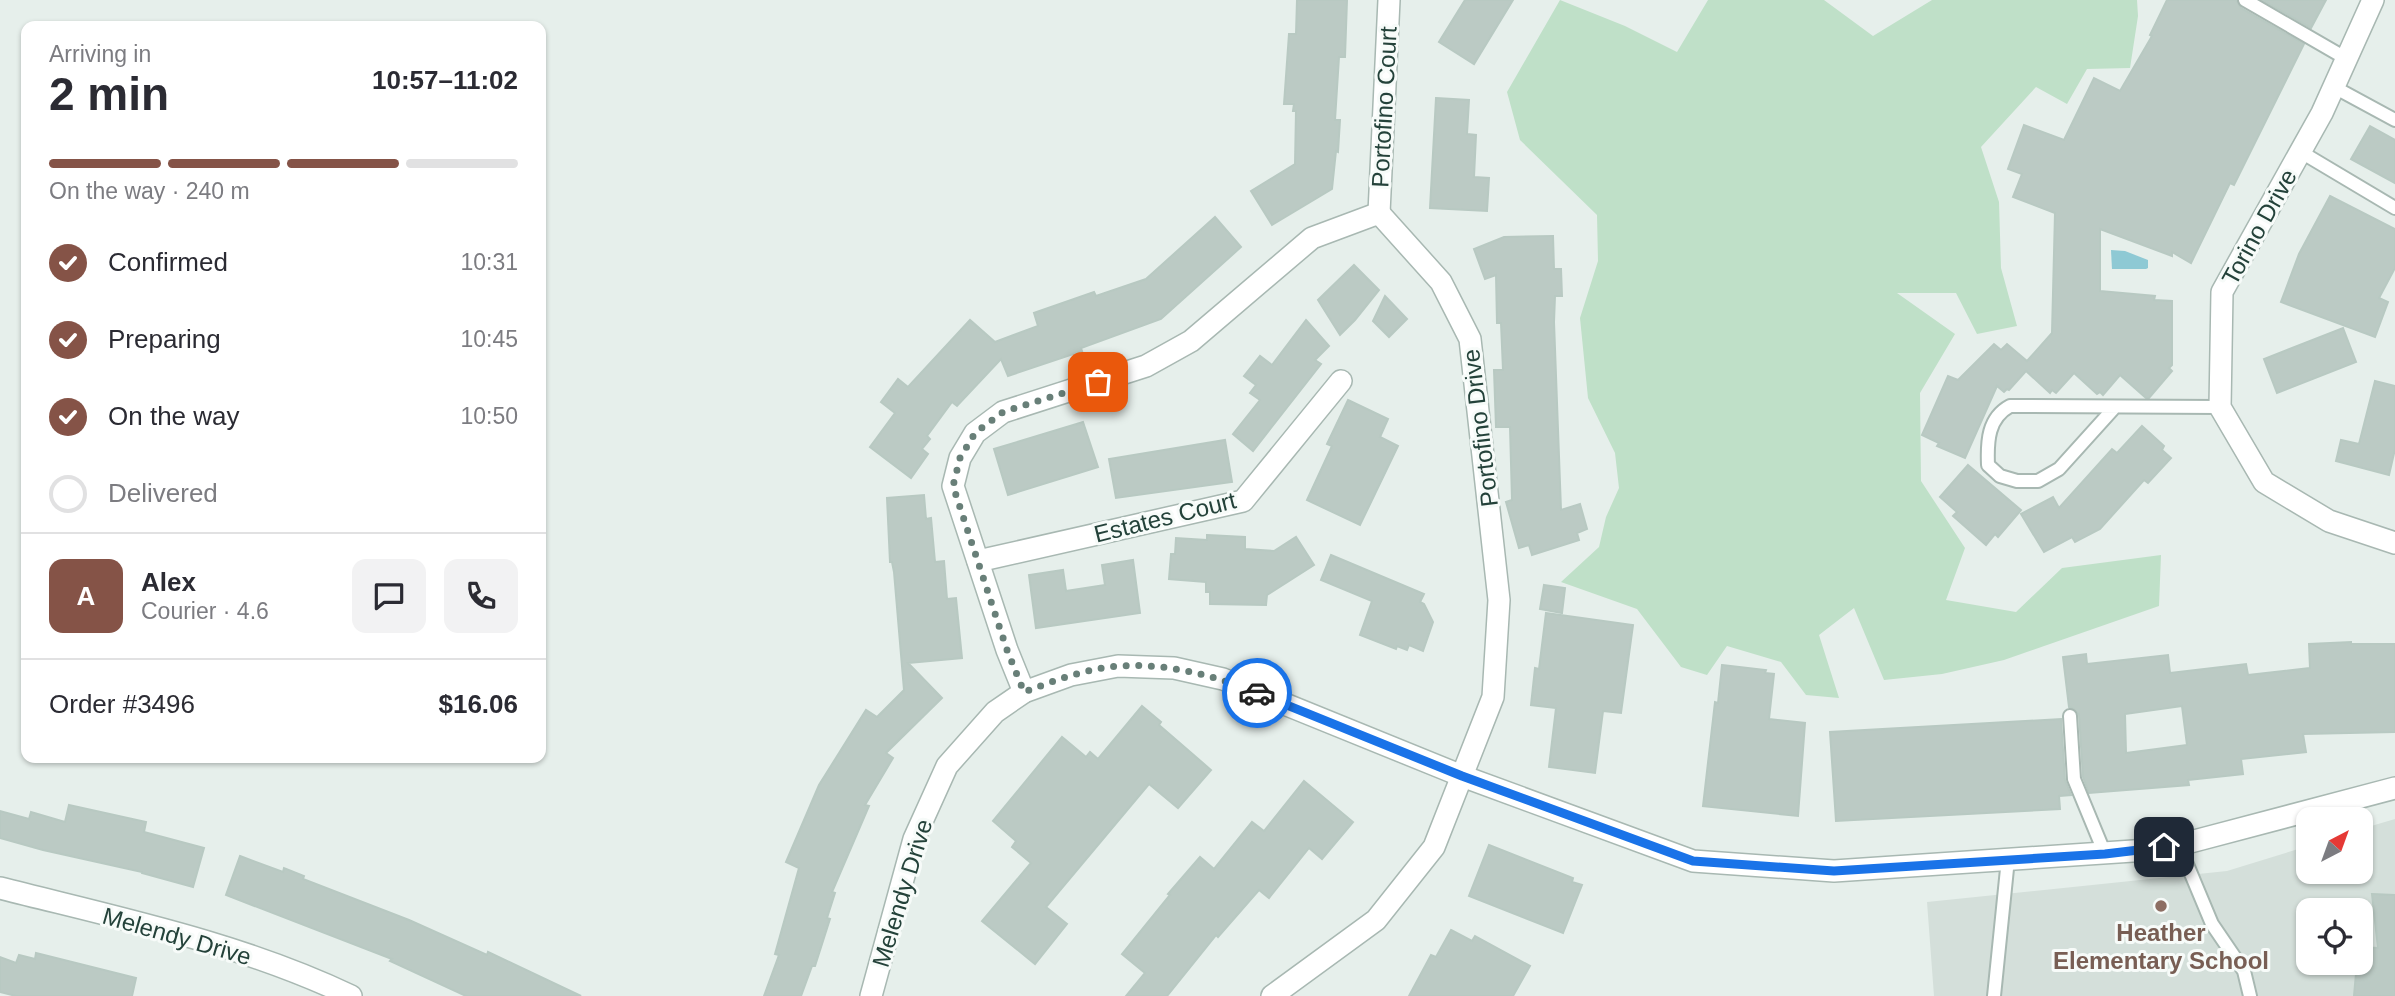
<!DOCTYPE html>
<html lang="en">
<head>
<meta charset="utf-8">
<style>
  :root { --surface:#fff; --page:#f2f2f3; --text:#2b2b33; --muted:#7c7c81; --line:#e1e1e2; --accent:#855347 }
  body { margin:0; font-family:Arial,sans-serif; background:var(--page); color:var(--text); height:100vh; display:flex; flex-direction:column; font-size:26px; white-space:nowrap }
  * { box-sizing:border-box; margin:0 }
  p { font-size:23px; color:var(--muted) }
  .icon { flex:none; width:38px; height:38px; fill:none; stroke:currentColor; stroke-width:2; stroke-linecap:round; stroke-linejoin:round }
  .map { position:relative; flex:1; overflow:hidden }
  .details { position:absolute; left:21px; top:21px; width:525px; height:742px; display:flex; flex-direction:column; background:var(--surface); border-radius:14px; box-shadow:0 2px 5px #0004 }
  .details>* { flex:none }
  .needle { width:46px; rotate:41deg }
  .buttons { position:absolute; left:2296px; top:807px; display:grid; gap:14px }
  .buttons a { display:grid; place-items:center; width:77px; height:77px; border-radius:14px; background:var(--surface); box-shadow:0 2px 5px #0004; font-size:35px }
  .pin { position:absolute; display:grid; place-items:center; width:60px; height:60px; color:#fff; margin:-30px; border-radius:14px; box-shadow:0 4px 10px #0006 }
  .courier { position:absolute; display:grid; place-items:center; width:70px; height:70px; margin:-35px; border:5px solid #1a73e8; border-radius:50%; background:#fff; color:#222; box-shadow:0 2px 9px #0007 }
  .summary em { font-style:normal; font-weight:600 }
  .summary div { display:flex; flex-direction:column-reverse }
  .summary { display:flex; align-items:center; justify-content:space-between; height:119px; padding:0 28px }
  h1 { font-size:46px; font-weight:600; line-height:52px }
  .bar { display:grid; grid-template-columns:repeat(4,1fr); gap:10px 7px; align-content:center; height:84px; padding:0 28px }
  .bar i { height:9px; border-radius:5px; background:var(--line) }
  .bar .on { background:var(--accent) }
  .bar p { grid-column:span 4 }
  .line { display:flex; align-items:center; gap:18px; padding:0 28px; border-top:2px solid var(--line) }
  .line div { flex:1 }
  .round { display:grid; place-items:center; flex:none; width:74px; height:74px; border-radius:14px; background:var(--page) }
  ol { padding:0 28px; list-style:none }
  li { display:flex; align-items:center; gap:21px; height:77px }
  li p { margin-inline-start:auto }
  li .icon { padding:7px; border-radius:50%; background:var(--accent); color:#fff; stroke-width:4 }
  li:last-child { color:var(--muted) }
  li i { width:38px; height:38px; border:4px solid var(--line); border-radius:50% }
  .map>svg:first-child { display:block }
  .built { fill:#d4dfda; fill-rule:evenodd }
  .green { fill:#bfe0c8 }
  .water { fill:#8ec9d4 }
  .building { fill:#bbcac4; stroke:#b8c9c2; stroke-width:2; fill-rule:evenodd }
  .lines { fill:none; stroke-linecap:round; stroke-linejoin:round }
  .lane-casing { stroke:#a8b8b2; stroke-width:16 }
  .street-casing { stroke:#a8b8b2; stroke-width:24 }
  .lane { stroke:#fff; stroke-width:12 }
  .street { stroke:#fff; stroke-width:21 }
  .done { stroke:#687f78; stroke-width:7; stroke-dasharray:0 12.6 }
  .route { stroke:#1a73e8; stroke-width:9 }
  .education-dot { fill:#8d6e63; stroke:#f7fbf9; stroke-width:2.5 }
  .labels { text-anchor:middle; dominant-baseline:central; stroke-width:6; stroke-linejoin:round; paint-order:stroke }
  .street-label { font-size:24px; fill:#24423a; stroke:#f7fbf9 }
  .education-label { font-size:24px; font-weight:bold; fill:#785e54; stroke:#f7fbf9 }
</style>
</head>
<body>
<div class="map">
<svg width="2395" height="996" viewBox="0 0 2395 996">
  <rect width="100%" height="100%" fill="#e6efeb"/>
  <path class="built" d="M2395,819V996H1934L1927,902L2227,871L2308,846V872H2361V829ZM2308,910H2361V962H2308Z"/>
  <polygon class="green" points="1560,0 1625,26 1677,52 1708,0 1824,0 1873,36 1932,0 2137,0 2138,16 2130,68 2087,69 2067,104 2036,87 1981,147 1999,202 2001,268 2017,326 1977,334 1956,293 1897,293 1955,334 1920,393 1921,481 1965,548 1946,600 2016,612 2062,568 2161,555 2159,606 2004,660 1942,674 1884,680 1854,608 1819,635 1839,698 1806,695 1781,662 1727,646 1707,675 1681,667 1637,609 1561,582 1599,547 1606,517 1619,488 1615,453 1588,398 1580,318 1598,261 1597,215 1520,140 1507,92"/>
  <polygon class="water" points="2111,250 2125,251 2148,260 2148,268 2146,269 2112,269"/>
  <g class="building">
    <polygon points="1297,0 1347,0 1345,57 1339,57 1335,120 1340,120 1338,152 1336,151 1332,189 1272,225 1251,191 1295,164 1296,111 1293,111 1294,104 1284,104 1289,34 1296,34"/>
    <polygon points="1465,0 1513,0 1474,64 1439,42"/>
    <polygon points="2167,0 2236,0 2241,8 2304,44 2234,185 2230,183 2191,263 2172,252 2172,256 2100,229 2100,291 2155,296 2154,300 2172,301 2172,365 2169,368 2172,371 2149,398 2146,398 2120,375 2103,395 2100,392 2097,394 2074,373 2056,393 2052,390 2050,393 2026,371 2009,390 2007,389 2004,392 1997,386 1965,458 1937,446 1939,443 1922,435 1948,376 1958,380 1994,344 2001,350 2007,344 2027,361 2052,333 2055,213 2013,197 2022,174 2008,169 2024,125 2064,140 2094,78 2120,91 2152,36 2150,35"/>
    <polygon points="2262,0 2326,0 2311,28"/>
    <polygon points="1436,98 1469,100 1467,134 1476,135 1474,177 1489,178 1487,211 1430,208"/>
    <polygon points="2370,126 2395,140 2395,183 2351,159"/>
    <polygon points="2330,196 2395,229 2395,268 2379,298 2388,302 2375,337 2281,302 2299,254"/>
    <polygon points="1215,217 1241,247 1161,319 1081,348 1082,351 1008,376 1001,359 957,406 952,402 927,436 930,439 922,449 928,454 911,478 870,447 895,413 881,402 898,379 908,387 970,320 995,342 1038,326 1034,313 1094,292 1096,296 1146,279"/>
    <polygon points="1553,236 1554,269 1561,269 1562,296 1555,296 1554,322 1561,510 1580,504 1587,529 1577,533 1579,540 1532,555 1529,545 1519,548 1506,502 1512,500 1510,427 1496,427 1494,370 1503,370 1501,323 1497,323 1496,275 1485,279 1474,249 1504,237"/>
    <polygon points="1354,265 1379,290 1355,320 1340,335 1318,300"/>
    <polygon points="1385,296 1407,319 1389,337 1373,321"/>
    <polygon points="1306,320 1329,346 1315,360 1321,364 1253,451 1233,434 1260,400 1250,393 1256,385 1244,376 1260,356 1272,365"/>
    <polygon points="2343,328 2356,362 2277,393 2264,359"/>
    <polygon points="2375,381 2395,386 2395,449 2389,475 2336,461 2341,440 2359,444"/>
    <polygon points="1348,400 1388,419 1380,437 1398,446 1360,525 1307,500 1332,446 1327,444"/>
    <polygon points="1083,422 1098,467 1008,495 994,449"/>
    <polygon points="2142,426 2164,446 2162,450 2171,458 2148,483 2144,480 2100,529 2075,542 2072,537 2044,552 2021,514 2053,497 2059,508 2112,449 2117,453"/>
    <polygon points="1225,440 1232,482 1116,498 1109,459"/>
    <polygon points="1968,465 2021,510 1998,537 1995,534 1986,545 1953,516 1957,512 1940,497"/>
    <polygon points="924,495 926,519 931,518 935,562 944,561 947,599 956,598 962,658 908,663 942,698 886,753 893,758 865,805 869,806 832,892 835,893 827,918 830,919 815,966 812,966 801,996 764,996 779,955 775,954 799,868 786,862 819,785 866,710 877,717 904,690 894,572 892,562 890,562 887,498"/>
    <polygon points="1207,535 1245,537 1245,549 1274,551 1296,537 1314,565 1267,595 1266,605 1210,604 1210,592 1206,592 1206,582 1169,579 1171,554 1175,554 1176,538 1207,540"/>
    <polygon points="1331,555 1424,594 1420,602 1424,604 1433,622 1423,651 1409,645 1407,650 1397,646 1396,649 1360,635 1372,601 1321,580"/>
    <polygon points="1133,560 1140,613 1036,628 1029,575 1063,570 1066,591 1105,585 1102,565"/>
    <polygon points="1544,585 1565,588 1562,613 1540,609"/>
    <polygon points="1546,613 1633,625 1621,713 1603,711 1595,773 1549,767 1556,708 1531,705 1535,668 1539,669"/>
    <path d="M2351,642V644H2395V732L2303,734L2306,752L2241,759L2243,774L2188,780L2189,785L2089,793L2083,777L2079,715L2074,709L2069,707L2063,657L2086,654L2087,664L2168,655L2170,673L2246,664L2248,675L2310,668L2309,644ZM2182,706L2187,745L2126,753L2125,714Z"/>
    <polygon points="1722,665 1766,670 1765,673 1774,674 1769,719 1805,723 1798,816 1703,806 1715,702 1718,703"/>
    <polygon points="1142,706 1161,722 1159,725 1211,770 1178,808 1149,784 1046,907 1067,924 1035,964 982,921 1031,863 1012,847 1016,841 993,821 1062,737 1086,757 1090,752 1098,759"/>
    <polygon points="2061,719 2065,780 2071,795 2059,796 2060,809 1836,821 1830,732"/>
    <polygon points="1304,781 1353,822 1322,859 1309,848 1269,898 1259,890 1218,937 1216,935 1167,996 1126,996 1145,973 1122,954 1170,895 1168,894 1200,857 1214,869 1252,822 1264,831"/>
    <polygon points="69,805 146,822 144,832 204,848 193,887 142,873 142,872 43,850 0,838 0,811 29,819 31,812 65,822"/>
    <polygon points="1489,845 1573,878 1572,882 1582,885 1563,933 1469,896"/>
    <polygon points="240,856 283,872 284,868 304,876 303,879 409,920 487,955 488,952 581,996 466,996 390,961 392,959 226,895"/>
    <polygon points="2372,894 2395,895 2395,996 2354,996 2357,962 2361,962 2361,947 2378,948"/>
    <polygon points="1451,930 1472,941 1475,936 1530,966 1513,996 1409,996 1431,955 1436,957"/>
    <polygon points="36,953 136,978 132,996 16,996 0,992 0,957 16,963 19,955 35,959"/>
  </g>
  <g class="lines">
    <g class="lane-casing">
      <g id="lane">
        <polyline points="2245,0 2347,59"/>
        <polyline points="2334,87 2395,120"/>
        <polyline points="2301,152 2395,208"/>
        <path d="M2115,407L2059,469L2038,481H2017L2000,476L1988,465C1987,441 1988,418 2010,406L2220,407"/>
        <polyline points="2070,716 2074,779 2105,854"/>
        <polyline points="2179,845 2212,924 2244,971 2250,996"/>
        <polyline points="1994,996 2008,859"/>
      </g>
    </g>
    <g class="street-casing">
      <g id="street">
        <polyline points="2373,0 2322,113 2222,292 2220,407 2264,482 2329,521 2395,543"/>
        <polyline points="1379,213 1389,0"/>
        <polyline points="978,561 1243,501 1341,381"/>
        <polyline points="1024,692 1007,650 953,486 960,458 975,433 1003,412 1146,366 1191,341 1312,238 1379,213 1441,282 1470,339 1499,600 1493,697 1434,847 1376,920 1272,996"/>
        <path d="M0,888C118,918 240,943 351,996"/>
        <polyline points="871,996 914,839 947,766 995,712 1024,692 1071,675 1118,666 1174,668 1223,679 1462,776 1693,861 1834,871 2148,850 2179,845 2395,788"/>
      </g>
    </g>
    <use href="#lane" class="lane"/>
    <use href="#street" class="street"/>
  </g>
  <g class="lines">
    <path class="done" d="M1098,382L1003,412L975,433L960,458L953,486L1007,650L1024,692C1054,681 1087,668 1119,666C1167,663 1213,675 1257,693"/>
    <polyline class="route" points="1257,693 1462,776 1693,861 1834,871 2105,854 2164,847"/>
  </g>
  <circle class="education-dot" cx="2161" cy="906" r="7"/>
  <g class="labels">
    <g class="street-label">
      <text transform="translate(1384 107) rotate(-87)">Portofino Court</text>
      <text transform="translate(2259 227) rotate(-61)">Torino Drive</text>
      <text transform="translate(1480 428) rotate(-97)">Portofino Drive</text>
      <text transform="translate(1165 517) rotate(-14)">Estates Court</text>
      <text transform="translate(902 893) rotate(-73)">Melendy Drive</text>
      <text transform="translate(177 936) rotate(16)">Melendy Drive</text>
    </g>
    <g class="education-label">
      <text x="2161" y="932">Heather<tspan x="2161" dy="28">Elementary School</tspan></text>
    </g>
  </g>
</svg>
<div class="buttons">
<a><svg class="needle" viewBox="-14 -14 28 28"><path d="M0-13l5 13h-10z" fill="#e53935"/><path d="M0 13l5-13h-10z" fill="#7c7c81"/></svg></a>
<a><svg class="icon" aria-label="locate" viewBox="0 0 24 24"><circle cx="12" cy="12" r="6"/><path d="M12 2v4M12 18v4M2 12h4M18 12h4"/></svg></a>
</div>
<div class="pin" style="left:1098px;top:382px;background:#ea580c"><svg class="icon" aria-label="bag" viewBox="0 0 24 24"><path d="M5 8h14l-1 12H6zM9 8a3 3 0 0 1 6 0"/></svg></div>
<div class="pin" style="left:2164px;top:847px;background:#1f2937"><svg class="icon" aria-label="home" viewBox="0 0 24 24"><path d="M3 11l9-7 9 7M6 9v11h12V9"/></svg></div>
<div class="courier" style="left:1257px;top:693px"><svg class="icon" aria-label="car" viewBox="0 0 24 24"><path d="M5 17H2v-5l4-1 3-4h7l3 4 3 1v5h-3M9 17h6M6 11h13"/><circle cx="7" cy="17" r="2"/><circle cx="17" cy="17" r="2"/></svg></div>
<section class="details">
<div class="summary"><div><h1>2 min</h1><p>Arriving in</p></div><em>10:57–11:02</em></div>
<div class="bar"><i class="on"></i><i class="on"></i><i class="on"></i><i></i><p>On the way · 240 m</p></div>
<ol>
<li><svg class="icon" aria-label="check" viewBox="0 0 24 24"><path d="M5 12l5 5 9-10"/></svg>Confirmed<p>10:31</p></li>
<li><svg class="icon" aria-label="check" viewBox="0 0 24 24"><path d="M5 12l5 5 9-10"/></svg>Preparing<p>10:45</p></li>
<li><svg class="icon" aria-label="check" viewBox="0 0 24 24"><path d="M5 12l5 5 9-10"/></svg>On the way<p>10:50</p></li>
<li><i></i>Delivered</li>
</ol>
<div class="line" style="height:126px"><b class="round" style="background:var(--accent);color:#fff">A</b><div><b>Alex</b><p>Courier · 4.6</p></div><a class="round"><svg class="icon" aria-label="chat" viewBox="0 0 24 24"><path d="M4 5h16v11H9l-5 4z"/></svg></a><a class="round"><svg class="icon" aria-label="phone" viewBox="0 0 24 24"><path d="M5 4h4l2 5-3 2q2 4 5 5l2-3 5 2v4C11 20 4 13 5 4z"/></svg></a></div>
<div class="line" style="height:91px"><div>Order #3496</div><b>$16.06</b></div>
</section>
</div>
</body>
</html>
